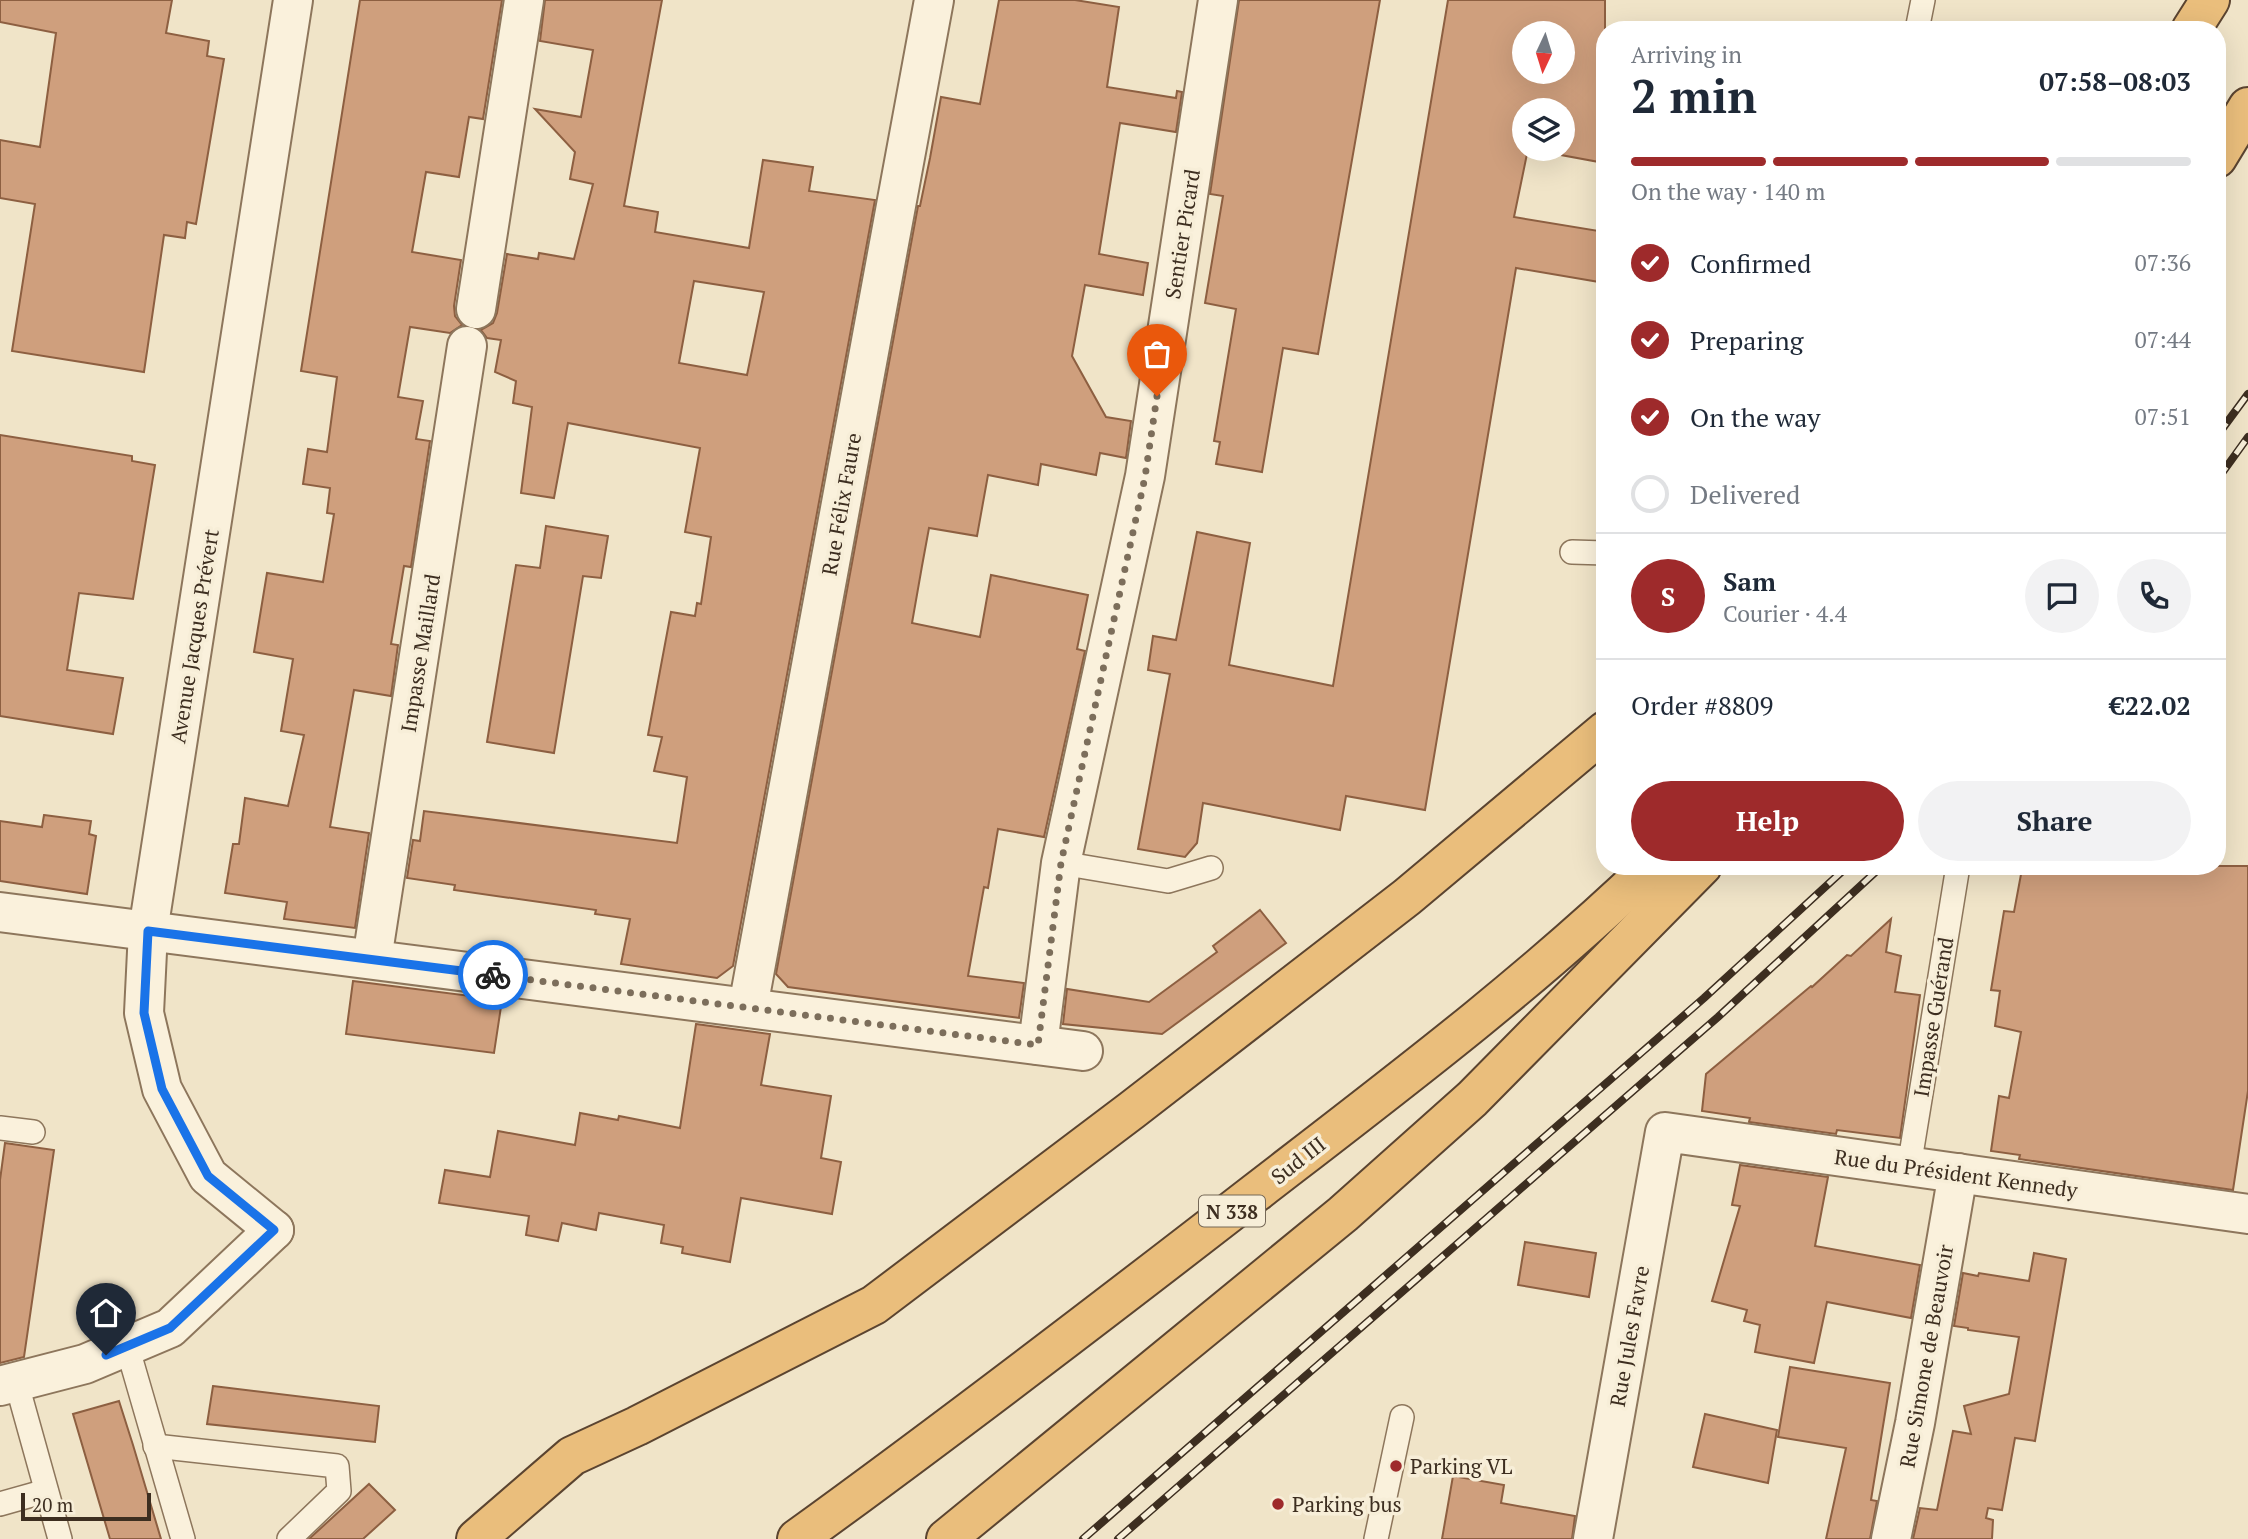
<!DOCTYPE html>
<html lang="en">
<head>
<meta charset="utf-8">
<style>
  :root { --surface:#fff; --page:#f2f2f3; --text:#1f2937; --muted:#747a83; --line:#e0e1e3; --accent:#9e2a2b }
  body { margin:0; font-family:"PT Serif",serif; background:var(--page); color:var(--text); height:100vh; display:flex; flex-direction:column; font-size:26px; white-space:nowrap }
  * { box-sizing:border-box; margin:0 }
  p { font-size:23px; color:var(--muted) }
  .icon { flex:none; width:38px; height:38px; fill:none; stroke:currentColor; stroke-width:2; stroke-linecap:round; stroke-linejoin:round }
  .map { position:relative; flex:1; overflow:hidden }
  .drawer { position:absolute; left:1596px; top:21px; width:630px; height:854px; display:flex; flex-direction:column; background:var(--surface); border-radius:28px; box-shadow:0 7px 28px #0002 }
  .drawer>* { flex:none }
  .needle { width:46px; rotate:184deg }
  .controls { position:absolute; left:1512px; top:21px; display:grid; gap:14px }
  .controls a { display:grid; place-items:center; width:63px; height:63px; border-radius:50%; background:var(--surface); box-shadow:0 7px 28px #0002; font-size:35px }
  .scale { position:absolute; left:21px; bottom:18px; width:130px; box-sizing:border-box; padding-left:7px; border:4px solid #3d2e20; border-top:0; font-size:19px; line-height:24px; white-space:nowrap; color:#3d2e20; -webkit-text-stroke:5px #f7eed8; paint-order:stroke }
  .pin { position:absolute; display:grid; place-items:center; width:60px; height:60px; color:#fff; margin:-72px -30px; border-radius:50% 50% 50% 0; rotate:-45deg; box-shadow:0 0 7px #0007 }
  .pin .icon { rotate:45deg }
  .courier { position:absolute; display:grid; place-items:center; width:70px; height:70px; margin:-35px; border:5px solid #1a73e8; border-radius:50%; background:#fff; color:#222; box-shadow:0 2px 9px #0007 }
  .headline em { font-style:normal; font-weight:800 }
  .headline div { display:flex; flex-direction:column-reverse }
  .headline { display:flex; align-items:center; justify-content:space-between; height:119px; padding:0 35px }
  h1 { font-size:46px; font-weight:800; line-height:52px }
  .bar { display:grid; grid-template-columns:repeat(4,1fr); gap:10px 7px; align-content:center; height:84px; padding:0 35px }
  .bar i { height:9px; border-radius:5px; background:var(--line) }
  .bar .active { background:var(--accent) }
  .bar p { grid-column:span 4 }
  .line { display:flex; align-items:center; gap:18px; padding:0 35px; border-top:2px solid var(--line) }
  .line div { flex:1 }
  .round { display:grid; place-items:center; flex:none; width:74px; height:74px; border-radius:37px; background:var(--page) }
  ol { padding:0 35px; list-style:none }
  li { display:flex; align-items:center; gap:21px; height:77px }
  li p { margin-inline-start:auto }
  li .icon { padding:7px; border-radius:50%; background:var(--accent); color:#fff; stroke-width:4 }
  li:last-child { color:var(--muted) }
  li i { width:38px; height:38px; border:4px solid var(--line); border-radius:50% }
  .primary-button { display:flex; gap:14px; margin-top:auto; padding:14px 35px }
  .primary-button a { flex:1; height:80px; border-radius:42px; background:var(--accent); color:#fff; font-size:28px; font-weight:800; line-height:80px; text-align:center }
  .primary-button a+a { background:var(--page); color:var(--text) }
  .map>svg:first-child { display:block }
  .building { fill:#cf9f7d; stroke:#8d5f41; stroke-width:2; fill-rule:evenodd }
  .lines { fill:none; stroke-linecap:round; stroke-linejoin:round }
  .service-casing { stroke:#8d765c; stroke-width:26 }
  .minor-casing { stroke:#8d765c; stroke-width:42 }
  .tertiary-casing { stroke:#8d765c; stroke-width:42 }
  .trunk-casing { stroke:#5b4430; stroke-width:42 }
  .service { stroke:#faf1dc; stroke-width:23 }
  .minor { stroke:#faf1dc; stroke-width:38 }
  .tertiary { stroke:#faf1dc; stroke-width:38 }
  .trunk { stroke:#eabe7c; stroke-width:38 }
  .rail-casing { stroke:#3d2e20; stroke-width:8 }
  .rail { stroke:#f7eed8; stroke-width:5; stroke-dasharray:16; stroke-linecap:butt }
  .done { stroke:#7c6e5b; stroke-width:7; stroke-dasharray:0 12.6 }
  .route { stroke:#1a73e8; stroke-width:9 }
  .poi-dot { fill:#9e2a2b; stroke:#f7eed8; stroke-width:2.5 }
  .labels { text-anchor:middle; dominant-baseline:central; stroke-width:7; stroke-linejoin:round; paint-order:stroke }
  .shield { fill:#f7eed8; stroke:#756857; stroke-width:2 }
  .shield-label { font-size:19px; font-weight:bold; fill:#3d2e20 }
  .street-label { font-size:21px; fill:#3d2e20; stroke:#f7eed8 }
  .poi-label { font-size:21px; fill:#3d2e20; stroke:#f7eed8; text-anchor:start }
</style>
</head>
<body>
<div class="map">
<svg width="2248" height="1539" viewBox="0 0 2248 1539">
  <rect width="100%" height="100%" fill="#f0e4c8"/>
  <g class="building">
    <polygon points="0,0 172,0 166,33 209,41 207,56 224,59 196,224 187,222 185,238 164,235 144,372 12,351 35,204 0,198 0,140 40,147 56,33 0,22"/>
    <polygon points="360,0 502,0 483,119 469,117 459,177 426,172 412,252 461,260 454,306 455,316 462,325 450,333 410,327 398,397 423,401 416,439 430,441 411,567 404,566 391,644 398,645 391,696 354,690 330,827 369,833 355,928 284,919 287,902 225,893 233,844 239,844 245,798 288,806 304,735 281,731 293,659 254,652 267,573 323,582 334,514 327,513 330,488 303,484 308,449 327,452 337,377 301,371"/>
    <path d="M545,0H662L624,206L658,212L655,232L749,248L763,160L813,167L809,191L875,200L733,966L717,978L621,964L630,919L595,914L596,910L454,890L455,885L407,878L413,840L420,841L424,811L677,843L687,777L654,771L662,737L648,735L671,612L695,616L697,603L701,604L711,537L685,532L700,448L568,423L554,498L521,493L532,407L513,403L516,381L495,372L501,340L487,338L481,330L493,323L497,313L507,254L538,259L539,253L574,259L593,184L570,179L575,152L535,109L581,117L593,50L540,41ZM694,281L764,292L747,375L679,363Z"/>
    <polygon points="999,0 1075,0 1119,7 1107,87 1176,98 1177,91 1182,92 1176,132 1120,123 1099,254 1148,263 1143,295 1085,285 1072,356 1106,417 1131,421 1126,458 1100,453 1096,475 1041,464 1038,485 988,475 977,536 929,528 922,566 912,623 980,637 991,575 1088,595 1077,649 1085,651 1044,837 998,829 988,888 984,887 968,976 1024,983 1019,1018 788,987 776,974 918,206 920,206 930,158 941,97 980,104"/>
    <polygon points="1239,0 1380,0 1318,354 1283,348 1262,472 1216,464 1220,442 1214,441 1236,309 1205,303 1223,196 1210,194"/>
    <path d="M1448,0H1605V138L1599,162L1528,149L1514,217L1605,232V283L1516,268L1425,810L1346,796L1340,830L1203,803L1197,843L1185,857L1138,849L1170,674L1148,670L1153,636L1176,640L1197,532L1250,543L1229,665L1333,686ZM1524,33H1563V72H1524ZM1524,110H1563V149H1524Z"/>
    <polygon points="0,435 132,456 132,461 155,465 133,599 79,593 67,670 123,678 113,734 0,716"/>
    <polygon points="546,526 608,536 601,578 583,576 554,753 487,742 516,565 540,568"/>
    <polygon points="44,815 91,821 89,834 96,836 87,894 0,881 0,821 42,827"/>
    <polygon points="2036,866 2248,866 2248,1091 2233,1190 2019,1159 2020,1155 1991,1151 1999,1096 2009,1098 2021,1032 1995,1026 2000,991 1991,990 2004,911 2014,912 2022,869 2035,872"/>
    <polygon points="1260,910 1286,943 1162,1034 1063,1024 1067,989 1149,1002 1217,952 1213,946"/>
    <polygon points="1891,919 1886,952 1901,956 1895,992 1920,995 1900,1138 1837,1130 1836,1134 1749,1122 1750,1118 1702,1111 1706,1074 1811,986 1812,987 1847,955 1851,956"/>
    <polygon points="353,981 502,1000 494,1053 346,1034"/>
    <polygon points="696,1024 770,1034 761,1085 831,1096 821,1158 841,1162 832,1214 741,1198 730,1262 682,1253 683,1247 661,1243 664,1225 599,1213 596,1230 562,1223 558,1241 526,1235 529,1216 439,1203 445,1170 490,1177 498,1131 575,1145 580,1113 618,1120 619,1116 680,1128"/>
    <polygon points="5,1143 54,1150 24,1357 0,1363 0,1180"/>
    <polygon points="1740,1165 1828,1177 1815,1246 1920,1265 1911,1318 1827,1302 1814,1363 1755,1352 1760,1325 1744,1321 1747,1310 1712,1301 1740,1206 1732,1205"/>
    <polygon points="1525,1242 1596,1253 1589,1297 1518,1285"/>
    <polygon points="2034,1253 2066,1259 2035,1441 2015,1438 2002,1510 1988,1508 1986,1518 1993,1520 1992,1539 1913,1539 1920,1508 1937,1510 1953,1431 1971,1434 1964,1406 2009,1394 2019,1337 1968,1330 1968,1328 1954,1326 1963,1273 1978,1276 1979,1273 2029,1281"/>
    <polygon points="1790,1367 1890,1383 1871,1500 1877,1501 1870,1539 1826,1539 1846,1448 1778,1437"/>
    <polygon points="213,1386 379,1406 375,1442 207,1424"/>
    <polygon points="119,1401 133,1445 161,1539 110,1539 73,1414"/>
    <polygon points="1705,1414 1777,1430 1768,1483 1693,1467"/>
    <polygon points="1453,1476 1504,1485 1501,1503 1575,1516 1572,1539 1442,1539"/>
    <polygon points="369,1484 395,1510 363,1539 309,1539"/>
  </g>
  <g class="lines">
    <g class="service-casing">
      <g id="service">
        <polyline points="1917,30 1923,0"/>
        <polyline points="1572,552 1605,553"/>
        <polyline points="1061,863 1168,881 1211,868"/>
        <polyline points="0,1128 33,1132"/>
        <polyline points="1909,1167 1958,866"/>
        <polyline points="127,1346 183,1539"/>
        <polyline points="16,1381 60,1539"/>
        <polyline points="155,1446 337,1466 339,1491 289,1539"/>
        <polyline points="0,1504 46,1491"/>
        <polyline points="1376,1539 1402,1417"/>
      </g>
    </g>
    <g class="minor-casing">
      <g id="minor">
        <polyline points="476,309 524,0"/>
        <polyline points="0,912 1083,1051"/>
        <polyline points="372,959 467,346"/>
        <polyline points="748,1007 934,0"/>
        <polyline points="1038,1045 1061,863 1145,476 1218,0"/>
        <polyline points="0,1386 85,1364 170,1328 274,1230"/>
        <polyline points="1593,1539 1665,1132 2248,1214"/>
        <polyline points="1891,1539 1915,1423 1958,1173"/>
      </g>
    </g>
    <g class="tertiary-casing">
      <polyline id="tertiary" points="274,1230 208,1176 162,1089 144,1013 148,931 293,0"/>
    </g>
    <g class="trunk-casing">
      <g id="trunk">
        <polyline points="2191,30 2210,0"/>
        <polyline points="2217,158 2248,107"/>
        <polyline points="476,1539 572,1456 637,1426 874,1305 1132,1110 1407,897 1605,731"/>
        <path d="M797,1539C952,1427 1104,1310 1255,1193C1391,1088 1528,985 1652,866"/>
        <polyline points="946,1539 1343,1214 1472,1099 1702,866"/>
      </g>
    </g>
    <use href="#service" class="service"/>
    <use href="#minor" class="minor"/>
    <use href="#tertiary" class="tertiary"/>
    <use href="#trunk" class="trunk"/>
    <g class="rail-casing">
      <g id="rail">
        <polyline points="2217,436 2248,394"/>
        <polyline points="2217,480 2248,437"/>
        <polyline points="1083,1539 1704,998 1848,866"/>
        <polyline points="1118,1539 1718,1017 1882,866"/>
      </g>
    </g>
    <use href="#rail" class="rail"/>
  </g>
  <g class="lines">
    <polyline class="done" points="493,975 1038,1045 1061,863 1145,477 1157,396"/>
    <polyline class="route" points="106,1355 170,1328 274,1230 208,1176 162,1089 144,1013 148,931 493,975"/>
  </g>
  <g class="poi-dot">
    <circle cx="1396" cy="1466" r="7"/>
    <circle cx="1278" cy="1504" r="7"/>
  </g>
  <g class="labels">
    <rect class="shield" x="1199" y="1195.5" width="66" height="31" rx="5"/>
    <g class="shield-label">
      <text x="1232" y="1211">N 338</text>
    </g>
    <g class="street-label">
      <text transform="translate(1182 234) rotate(-81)">Sentier Picard</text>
      <text transform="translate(841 504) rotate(-80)">Rue Félix Faure</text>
      <text transform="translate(194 636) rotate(-81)">Avenue Jacques Prévert</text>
      <text transform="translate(420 653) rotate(-81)">Impasse Maillard</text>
      <text transform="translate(1933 1017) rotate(-81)">Impasse Guérand</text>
      <text transform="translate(1298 1160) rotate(-38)">Sud III</text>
      <text transform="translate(1956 1173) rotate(8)">Rue du Président Kennedy</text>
      <text transform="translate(1629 1336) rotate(-80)">Rue Jules Favre</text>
      <text transform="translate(1926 1356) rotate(-80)">Rue Simone de Beauvoir</text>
    </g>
    <g class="poi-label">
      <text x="1410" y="1466">Parking VL</text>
      <text x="1292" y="1504">Parking bus</text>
    </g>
  </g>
</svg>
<div class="controls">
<a><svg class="needle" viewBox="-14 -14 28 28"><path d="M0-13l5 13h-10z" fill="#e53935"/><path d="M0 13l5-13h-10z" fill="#747a83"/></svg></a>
<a><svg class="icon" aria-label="layers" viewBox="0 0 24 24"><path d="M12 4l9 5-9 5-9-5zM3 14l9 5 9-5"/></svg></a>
</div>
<div class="scale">20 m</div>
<div class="pin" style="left:1157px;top:396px;background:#ea580c"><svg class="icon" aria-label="bag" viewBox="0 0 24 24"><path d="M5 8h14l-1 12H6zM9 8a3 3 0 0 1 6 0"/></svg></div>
<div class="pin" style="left:106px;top:1355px;background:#1f2937"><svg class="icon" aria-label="home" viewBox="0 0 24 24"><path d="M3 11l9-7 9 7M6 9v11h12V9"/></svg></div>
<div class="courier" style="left:493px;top:975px"><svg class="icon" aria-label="bike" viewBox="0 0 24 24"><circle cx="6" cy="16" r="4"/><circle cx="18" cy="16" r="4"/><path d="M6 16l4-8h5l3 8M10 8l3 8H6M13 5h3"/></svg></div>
<section class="drawer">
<div class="headline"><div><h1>2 min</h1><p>Arriving in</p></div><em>07:58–08:03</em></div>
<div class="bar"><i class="active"></i><i class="active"></i><i class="active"></i><i></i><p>On the way · 140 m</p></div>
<ol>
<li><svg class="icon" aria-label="check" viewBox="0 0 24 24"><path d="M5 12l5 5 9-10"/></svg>Confirmed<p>07:36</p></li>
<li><svg class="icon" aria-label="check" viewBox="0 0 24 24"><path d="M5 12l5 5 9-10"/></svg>Preparing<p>07:44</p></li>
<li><svg class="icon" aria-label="check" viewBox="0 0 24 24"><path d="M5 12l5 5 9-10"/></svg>On the way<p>07:51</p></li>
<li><i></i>Delivered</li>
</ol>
<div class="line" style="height:126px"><b class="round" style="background:var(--accent);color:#fff">S</b><div><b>Sam</b><p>Courier · 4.4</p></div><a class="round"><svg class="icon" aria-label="chat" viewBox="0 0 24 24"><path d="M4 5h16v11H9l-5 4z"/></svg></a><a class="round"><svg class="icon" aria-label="phone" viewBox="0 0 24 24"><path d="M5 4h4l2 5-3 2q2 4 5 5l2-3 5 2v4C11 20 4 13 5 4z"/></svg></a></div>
<div class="line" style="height:91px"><div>Order #8809</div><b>€22.02</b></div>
<div class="primary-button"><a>Help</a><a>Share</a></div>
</section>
</div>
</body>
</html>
